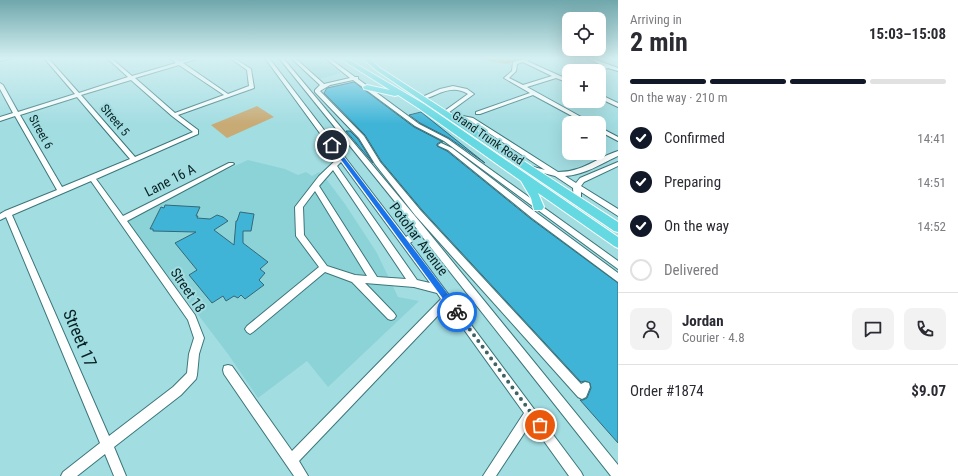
<!DOCTYPE html>
<html lang="en">
<head>
<meta charset="utf-8">
<style>
  :root { --surface:#fff; --page:#f2f2f3; --text:#2b2b33; --muted:#7c7c81; --line:#e1e1e2; --accent:#111827 }
  body { margin:0; font-family:"Roboto Condensed",sans-serif; background:var(--page); color:var(--text); height:100vh; display:flex; flex-direction:column; font-size:15px; white-space:nowrap }
  * { box-sizing:border-box; margin:0 }
  p { font-size:13px; color:var(--muted) }
  .icon { flex:none; width:22px; height:22px; fill:none; stroke:currentColor; stroke-width:2; stroke-linecap:round; stroke-linejoin:round }
  .map { position:relative; flex:1; overflow:hidden }
  .side { display:flex; flex-direction:column; background:var(--surface); width:340px }
  .side>* { flex:none }
  .controls { position:absolute; left:562px; top:12px; display:grid; gap:8px }
  .controls a { display:grid; place-items:center; width:44px; height:44px; border-radius:8px; background:var(--surface); box-shadow:0 4px 16px #0002; font-size:20px }
  .pin { position:absolute; display:grid; place-items:center; width:34px; height:34px; color:#fff; margin:-17px; border:2px solid #fff; border-radius:50%; box-shadow:0 1px 4px #0007 }
  .courier { position:absolute; display:grid; place-items:center; width:40px; height:40px; margin:-20px; border:3px solid #1a73e8; border-radius:50%; background:#fff; color:#222; box-shadow:0 1px 5px #0007 }
  .overview em { font-style:normal; font-weight:700 }
  .overview div { display:flex; flex-direction:column-reverse }
  .overview { display:flex; align-items:center; justify-content:space-between; height:68px; padding:0 12px }
  h1 { font-size:26px; font-weight:700; line-height:30px }
  .bar { display:grid; grid-template-columns:repeat(4,1fr); gap:6px 4px; align-content:center; height:48px; padding:0 12px }
  .bar i { height:5px; border-radius:3px; background:var(--line) }
  .bar .current { background:var(--accent) }
  .bar p { grid-column:span 4 }
  .line { display:flex; align-items:center; gap:10px; padding:0 12px; border-top:1px solid var(--line) }
  .line div { flex:1 }
  .round { display:grid; place-items:center; flex:none; width:42px; height:42px; border-radius:8px; background:var(--page) }
  ol { padding:0 12px; list-style:none }
  li { display:flex; align-items:center; gap:12px; height:44px }
  li p { margin-inline-start:auto }
  li .icon { padding:4px; border-radius:50%; background:var(--accent); color:#fff; stroke-width:4 }
  li:last-child { color:var(--muted) }
  li i { width:22px; height:22px; border:2px solid var(--line); border-radius:50% }
  main { display:flex; flex:1; min-height:0 }
  .map>svg:first-child { display:block }
  .built { fill:#8cd3d8 }
  .green { fill:#c8aa74 }
  .forest { fill:#bc913d }
  .building { fill:#3fb4d7; stroke:#356878 }
  .lines { fill:none; stroke-linecap:round; stroke-linejoin:round }
  .minor-casing { stroke:#3c767a; stroke-width:2 }
  .highway-casing { stroke:#fff; stroke-width:2 }
  .minor { fill:#fff; fill-rule:evenodd }
  .highway { fill:#65d9e2; fill-rule:evenodd }
  .route { fill:#1a73e8 }
  .done { stroke:#3f6366; stroke-width:4; stroke-dasharray:0 7.2 }
  .labels { text-anchor:middle; dominant-baseline:central; stroke-width:4; stroke-linejoin:round; paint-order:stroke }
  .far-street-label { font-size:12px; fill:#092223; stroke:#a2dde2 }
  .street-label { font-size:14px; fill:#092223; stroke:#a2dde2 }
  .near-street-label { font-size:17px; fill:#092223; stroke:#a2dde2 }
</style>
</head>
<body>
<main>
<div class="map">
<svg width="618" height="476" viewBox="0 0 618 476">
  <rect width="100%" height="100%" fill="#a2dde2"/>
  <g class="built">
    <polygon points="294,58 321,58 341,73 320,79"/>
    <polygon points="248,160 285,169 298,175 306,172 312,176 319,172 327,180 345,204 377,253 398,297 419,301 328,387 307,361 258,398 228,354 126,220 215,175"/>
  </g>
  <polygon class="green" points="257,106 274,117 227,138 211,125"/>
  <polygon class="forest" points="475,58 533,58 506,64"/>
  <g class="building">
    <polygon points="354,82 414,127 443,142 440,142 437,144 437,146 447,151 531,219 618,283 618,443 580,400 583,400 587,398 591,388 590,383 585,381 581,382 422,210 381,161 365,135 324,93 327,88"/>
    <polygon points="421,112 426,116 485,163 449,138 420,123 409,115"/>
    <polygon points="346,131 350,131 358,139 373,163"/>
    <polygon points="165,205 200,207 196,216 198,216 197,218 210,219 217,215 223,217 228,221 214,230 234,245 236,221 237,221 240,212 254,214 251,231 243,231 243,243 268,262 260,269 265,273 259,280 264,285 245,299 241,295 238,298 234,296 226,301 223,296 212,303 189,275 197,270 175,243 196,232 153,231 153,229 150,229 161,207 164,208"/>
  </g>
  <g class="lines">
    <g class="minor-casing">
      <g id="minor">
        <polygon points="6,58 13,58 0,61 0,59"/>
        <path d="M44,58H48L79,93L128,77L107,58H111L132,76L176,63L170,58H174L180,61L192,58H197V59L183,63L228,94L249,86L247,70L230,58H234L251,69L254,88L178,115L198,130V134L96,179L123,216L229,163H233L234,164L127,221L195,315L204,338L199,354L197,375L196,379L181,395L114,447L126,476H114L105,454L77,476H61L63,472L100,443L6,217L0,220V214L5,211L57,190L15,116L0,121V117L13,113L0,89V83L3,85L18,112L75,94ZM179,65L224,95L175,113L135,78ZM131,80L172,116L193,132L135,157L81,95ZM77,97L130,159L62,187L20,115ZM91,181L188,320L194,338L189,354L187,373L173,387L109,436L12,215Z"/>
        <path d="M265,58H269L406,237L417,229L279,58H283L425,228L618,465V476H611L421,235L410,243L581,472L583,476H569L531,423L496,476H483L524,413L447,306L299,461L308,476H294L224,374L223,370L224,366L228,365L232,366L292,451L441,299L437,293L414,287L365,283L394,313L396,316L394,319L391,320L388,319L352,282L325,272L253,332L250,334L247,332L245,329L247,326L319,267L296,236L295,207L319,176L338,158ZM341,162L430,283L417,280L337,166ZM333,170L406,279L377,277L319,186ZM315,191L367,276L355,275L327,266L304,235L303,207Z"/>
        <polygon points="291,58 295,58 324,84 350,78 325,58 329,58 355,77 358,77 358,79 419,124 448,139 618,261 618,269 444,141 415,126 353,80 330,85 320,91 364,136 380,162 421,211 581,384 585,382 589,383 590,387 586,397 582,399 578,397 415,215 375,164 359,138 315,92 315,90 320,85"/>
        <path d="M527,58H532L527,61L569,80V83L556,78L527,87L592,123H585L533,95L480,114H476V112L530,93L504,78L512,71L513,62ZM523,62L552,76L523,85L509,78L516,71L517,64Z"/>
        <polygon points="586,58 591,58 618,68 618,71 608,68 598,71 591,71 604,66"/>
        <path d="M453,86L467,89L474,94L448,113L473,118L558,172C583,172 596,158 618,151V156C601,164 584,175 565,176L576,183L580,178L618,162V166L584,182L581,186L618,209V216L581,192V201L577,204L574,203L573,188L555,176L524,168V166L526,165L545,170L469,120L448,117L443,114V112L468,94C447,81 430,103 420,98L440,89Z"/>
        <polygon points="599,94 618,103 618,107 599,98"/>
        <polygon points="599,127 618,137 618,141 599,131"/>
        <polygon points="441,143 452,148 538,214 618,273 618,282 532,218 448,150 439,146 438,145"/>
      </g>
    </g>
    <g class="highway-casing">
      <g id="highway">
        <polygon points="339,58 346,58 424,104 618,237 618,248 614,246 538,193 544,207 542,210 534,210 531,198 521,181 418,108 398,95 395,96 364,89 363,87 367,85 390,90"/>
        <polygon points="362,58 369,58 380,68 618,222 618,232 614,231 376,70"/>
      </g>
    </g>
    <use href="#minor" class="minor"/>
    <use href="#highway" class="highway"/>
  </g>
  <linearGradient id="sky" x2="0" y2="1"><stop stop-color="#6fa7ac"/><stop offset="0.47" stop-color="#d5f0f2"/><stop offset="1" stop-color="#d5f0f2" stop-opacity="0"/></linearGradient>
  <rect width="618" height="124" fill="url(#sky)"/>
  <polygon class="route" points="331,144 334,144 460,310 460,315 455,315 331,146"/>
  <g class="lines">
    <polyline class="done" points="457,312 540,425"/>
  </g>
  <g class="labels">
    <g class="far-street-label">
      <text transform="translate(115 120) rotate(50)">Street 5</text>
      <text transform="translate(41 132) rotate(61)">Street 6</text>
      <text transform="translate(488 138) rotate(35)">Grand Trunk Road</text>
    </g>
    <g class="street-label">
      <text transform="translate(170 180) rotate(-27)">Lane 16 A</text>
      <text transform="translate(419 239) rotate(53)">Potohar Avenue</text>
      <text transform="translate(188 290) rotate(56)">Street 18</text>
    </g>
    <g class="near-street-label">
      <text transform="translate(80 338) rotate(67)">Street 17</text>
    </g>
  </g>
</svg>
<div class="controls">
<a><svg class="icon" aria-label="locate" viewBox="0 0 24 24"><circle cx="12" cy="12" r="6"/><path d="M12 2v4M12 18v4M2 12h4M18 12h4"/></svg></a>
<a>+</a>
<a>−</a>
</div>
<div class="pin" style="left:540px;top:425px;background:#ea580c"><svg class="icon" aria-label="bag" viewBox="0 0 24 24"><path d="M5 8h14l-1 12H6zM9 8a3 3 0 0 1 6 0"/></svg></div>
<div class="pin" style="left:332px;top:145px;background:#1f2937"><svg class="icon" aria-label="home" viewBox="0 0 24 24"><path d="M3 11l9-7 9 7M6 9v11h12V9"/></svg></div>
<div class="courier" style="left:457px;top:312px"><svg class="icon" aria-label="bike" viewBox="0 0 24 24"><circle cx="6" cy="16" r="4"/><circle cx="18" cy="16" r="4"/><path d="M6 16l4-8h5l3 8M10 8l3 8H6M13 5h3"/></svg></div>
</div>
<section class="side">
<div class="overview"><div><h1>2 min</h1><p>Arriving in</p></div><em>15:03–15:08</em></div>
<div class="bar"><i class="current"></i><i class="current"></i><i class="current"></i><i></i><p>On the way · 210 m</p></div>
<ol>
<li><svg class="icon" aria-label="check" viewBox="0 0 24 24"><path d="M5 12l5 5 9-10"/></svg>Confirmed<p>14:41</p></li>
<li><svg class="icon" aria-label="check" viewBox="0 0 24 24"><path d="M5 12l5 5 9-10"/></svg>Preparing<p>14:51</p></li>
<li><svg class="icon" aria-label="check" viewBox="0 0 24 24"><path d="M5 12l5 5 9-10"/></svg>On the way<p>14:52</p></li>
<li><i></i>Delivered</li>
</ol>
<div class="line" style="height:72px"><a class="round"><svg class="icon" aria-label="person" viewBox="0 0 24 24"><circle cx="12" cy="8" r="4"/><path d="M4 21q1-7 8-7t8 7"/></svg></a><div><b>Jordan</b><p>Courier · 4.8</p></div><a class="round"><svg class="icon" aria-label="chat" viewBox="0 0 24 24"><path d="M4 5h16v11H9l-5 4z"/></svg></a><a class="round"><svg class="icon" aria-label="phone" viewBox="0 0 24 24"><path d="M5 4h4l2 5-3 2q2 4 5 5l2-3 5 2v4C11 20 4 13 5 4z"/></svg></a></div>
<div class="line" style="height:52px"><div>Order #1874</div><b>$9.07</b></div>
</section>
</main>
</body>
</html>
